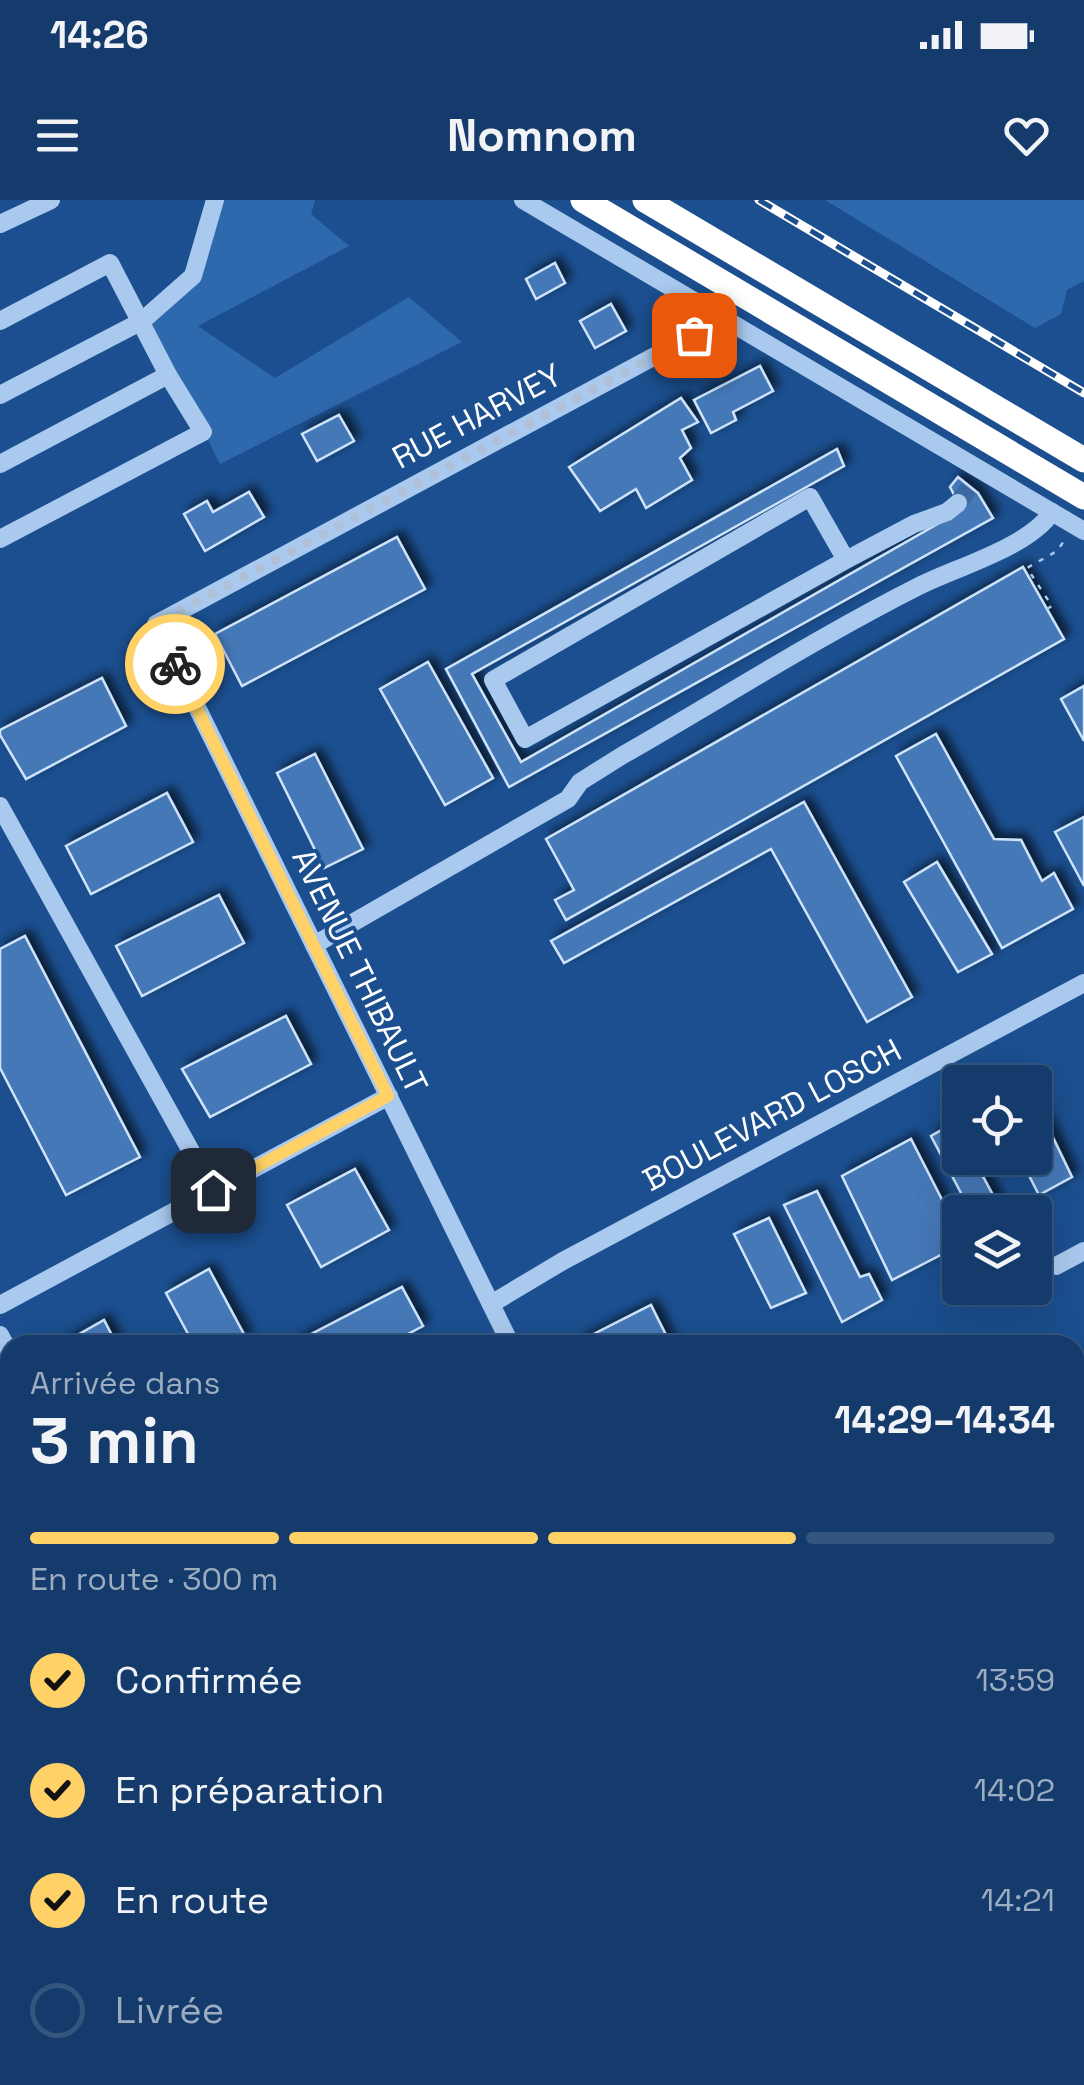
<!DOCTYPE html>
<html lang="fr">
<head>
<meta charset="utf-8">
<style>
  :root { --surface:#143b6b; --page:#1d4271; --text:#f1f3f6; --muted:#9dadc1; --line:#33557e; --accent:#ffd166 }
  body { margin:0; font-family:"Space Grotesk",sans-serif; background:var(--page); color:var(--text); height:100vh; display:flex; flex-direction:column; font-size:38px; white-space:nowrap }
  * { box-sizing:border-box; margin:0 }
  p { font-size:32px; color:var(--muted) }
  .icon { flex:none; width:55px; height:55px; fill:none; stroke:currentColor; stroke-width:2; stroke-linecap:round; stroke-linejoin:round }
  .map { position:relative; flex:1; overflow:hidden }
  .sheet { position:absolute; left:0px; top:1135px; width:1085px; height:750px; display:flex; flex-direction:column; background:var(--surface); border-radius:30px 30px 0 0; box-shadow:0 10px 40px #0002,0 0 0 2px var(--line) }
  .sheet>* { flex:none }
  .buttons { position:absolute; left:942px; top:865px; display:grid; gap:20px }
  .buttons a { display:grid; place-items:center; width:110px; height:110px; border-radius:10px; background:var(--surface); box-shadow:0 10px 40px #0002,0 0 0 2px var(--line); font-size:50px }
  .pin { position:absolute; display:grid; place-items:center; width:85px; height:85px; color:#fff; margin:-42px; border-radius:20px; box-shadow:0 5px 15px #0006 }
  .courier { position:absolute; display:grid; place-items:center; width:100px; height:100px; margin:-50px; border:8px solid #ffd166; border-radius:50%; background:#fff; color:#222; box-shadow:0 2px 12px #0007 }
  .summary em { font-style:normal; font-weight:600 }
  .summary div { display:flex; flex-direction:column-reverse }
  .summary { display:flex; align-items:center; justify-content:space-between; height:170px; padding:0 30px }
  h1 { font-size:65px; font-weight:600; line-height:75px }
  .bar { display:grid; grid-template-columns:repeat(4,1fr); gap:15px 10px; align-content:center; height:120px; padding:0 30px }
  .bar i { height:12px; border-radius:8px; background:var(--line) }
  .bar .selected { background:var(--accent) }
  .bar p { grid-column:span 4 }
  ol { padding:0 30px; list-style:none }
  li { display:flex; align-items:center; gap:30px; height:110px }
  li p { margin-inline-start:auto }
  li .icon { padding:10px; border-radius:50%; background:var(--accent); color:#111; stroke-width:4 }
  li:last-child { color:var(--muted) }
  li i { width:55px; height:55px; border:5px solid var(--line); border-radius:50% }
  .status { display:flex; justify-content:space-between; align-items:center; height:70px; padding:0 50px; background:var(--surface); direction:ltr }
  .status svg { height:28px; fill:currentColor }
  header { display:flex; justify-content:space-between; align-items:center; height:130px; padding:0 30px; background:var(--surface); font-size:45px; font-weight:600 }
  .map>svg:first-child { display:block }
  .green { fill:#2e69ad }
  .building { fill:#4478b7; stroke:#cfe3fa; stroke-width:2.5; filter:url(#shadow) }
  .lines { fill:none; stroke-linecap:round; stroke-linejoin:round }
  .minor-tunnel { stroke:#3d69a0; stroke-width:18; stroke-dasharray:18 9; stroke-linecap:butt }
  .path { stroke:#a9c9ee; stroke-width:2.5; stroke-dasharray:5 8; stroke-linecap:butt }
  .minor { stroke:#a9c9ee; stroke-width:18 }
  .highway { stroke:#fff; stroke-width:25 }
  .rail-casing { stroke:#fff; stroke-width:9 }
  .rail { stroke:#1b4f8f; stroke-width:5; stroke-dasharray:15; stroke-linecap:butt }
  .done { stroke:#afc1d8; stroke-width:10; stroke-dasharray:0 18 }
  .route { stroke:#ffd166; stroke-width:12 }
  .labels { text-anchor:middle; dominant-baseline:central; stroke-width:8; stroke-linejoin:round; paint-order:stroke }
  .street-label { font-size:32px; fill:#fff; stroke:#1b4f8f }
</style>
</head>
<body>
<div class="status"><b>14:26</b><svg viewBox="0 0 49 12"><path d="M0 12V9h3v3zM5 12V6h3v6zM10 12V3h3v9zM15 12V0h3v12zM26 1h20v11H26zM47 4h2v5h-2z"/></svg></div>
<header><svg class="icon" aria-label="menu" viewBox="0 0 24 24"><path d="M4 6h16M4 12h16M4 18h16"/></svg>Nomnom<svg class="icon" aria-label="heart" viewBox="0 0 24 24"><path d="M12 20l-8-8c-3-5 5-10 8-4 3-6 11-1 8 4z"/></svg></header>
<div class="map">
<svg width="1084" height="1885" viewBox="0 0 1084 1885">
  <defs>
    <filter id="shadow"><feDropShadow dx="6" dy="-6" stdDeviation="5" flood-color="#0009"/></filter>
  </defs>
  <rect width="100%" height="100%" fill="#1b4f8f"/>
  <g class="green">
    <polygon points="224,0 315,0 311,14 349,46 198,126 275,178 409,97 462,142 220,264 150,123 201,78"/>
    <polygon points="825,0 1084,0 1084,81 1067,90 1061,114 1035,128"/>
  </g>
  <g class="building">
    <polygon points="555,63 565,83 536,99 526,79"/>
    <polygon points="611,104 626,131 595,148 580,121"/>
    <polygon points="760,166 773,191 733,212 736,220 711,233 694,200"/>
    <polygon points="681,198 698,222 682,230 691,248 680,258 692,280 646,308 636,289 600,311 569,267"/>
    <polygon points="339,215 354,241 317,261 302,234"/>
    <polygon points="837,249 844,266 472,474 521,562 962,310 950,287 958,277 978,293 993,318 509,587 446,469"/>
    <polygon points="249,292 264,317 205,351 184,314 207,301 213,312"/>
    <polygon points="397,337 425,389 242,486 215,434"/>
    <polygon points="1023,367 1064,439 566,720 555,700 574,690 546,639"/>
    <polygon points="428,462 493,578 445,605 380,489"/>
    <polygon points="102,478 126,526 26,579 0,535 0,530"/>
    <polygon points="1084,486 1084,541 1061,499"/>
    <polygon points="936,534 994,639 1021,640 1042,681 1054,673 1073,709 1002,748 896,556"/>
    <polygon points="315,554 363,649 324,668 277,573"/>
    <polygon points="167,593 193,642 91,694 66,646"/>
    <polygon points="804,602 912,797 867,822 771,649 564,763 551,741"/>
    <polygon points="1084,617 1084,686 1055,632"/>
    <polygon points="937,662 992,754 958,772 904,682"/>
    <polygon points="219,695 244,743 142,796 116,746"/>
    <polygon points="25,736 140,957 66,995 0,868 0,749"/>
    <polygon points="286,816 311,864 210,917 182,869"/>
    <polygon points="1035,900 1072,977 1039,995 1020,958 1035,958"/>
    <polygon points="954,923 960,934 960,958 973,958 1001,1010 971,1012 931,936"/>
    <polygon points="911,939 960,1035 960,1045 892,1080 842,976"/>
    <polygon points="355,969 389,1030 321,1067 287,1005"/>
    <polygon points="817,991 860,1077 869,1074 882,1100 842,1122 784,1005"/>
    <polygon points="769,1018 806,1093 771,1108 734,1034"/>
    <polygon points="209,1069 246,1138 233,1145 194,1145 166,1093"/>
    <polygon points="402,1087 423,1126 387,1145 290,1145"/>
    <polygon points="651,1105 671,1145 577,1145 576,1143"/>
    <polygon points="104,1120 117,1145 60,1145"/>
    <polygon points="0,1201 10,1222 10,1276 0,1281"/>
    <polygon points="1084,1259 1084,1294 1075,1276 1075,1264"/>
    <polygon points="10,1421 10,1567 0,1572 0,1427"/>
    <polygon points="1075,1485 1084,1502 1084,1599 1077,1603"/>
    <polygon points="0,1692 10,1711 0,1719"/>
    <polygon points="10,1714 10,1751 0,1756 0,1719"/>
    <polygon points="1078,1789 1084,1792 1082,1821 1075,1818 1075,1792"/>
    <polygon points="559,1875 582,1875 583,1880 560,1881"/>
    <polygon points="590,1875 619,1875 617,1885 590,1881"/>
    <polygon points="622,1875 651,1875 647,1883 640,1879 636,1884 621,1878"/>
    <rect x="749" y="1875" width="28" height="10"/>
    <polygon points="926,1875 939,1875 944,1885 925,1885 921,1878"/>
    <polygon points="1034,1875 1031,1882 1026,1880 1025,1884 1011,1876"/>
    <polygon points="1040,1875 1065,1875 1061,1885 1037,1883"/>
    <polygon points="670,1876 675,1885 652,1885"/>
    <polygon points="835,1880 859,1880 859,1885 836,1885"/>
  </g>
  <g class="lines">
    <polyline class="minor-tunnel" points="958,303 970,287"/>
    <g class="path">
      <polyline points="1047,409 1052,406 1027,368 1057,351 1064,341"/>
      <polyline points="102,1875 108,1885"/>
    </g>
    <g class="minor">
      <polyline points="523,0 1084,331"/>
      <polyline points="0,24 51,0"/>
      <polyline points="0,121 110,63 168,175 203,232 0,339"/>
      <polyline points="0,195 142,121 193,76 215,0"/>
      <polyline points="0,264 168,175"/>
      <polyline points="846,360 810,297 493,480 525,539 846,360 914,324 947,312 958,303"/>
      <polyline points="0,606 213,991"/>
      <path d="M314,745L568,599L580,582L623,555C721,499 818,437 919,386C957,367 1029,347 1052,312"/>
      <polyline points="1056,1066 1084,1051"/>
      <polyline points="491,1104 563,1061 1084,783"/>
      <polyline points="0,1105 389,896"/>
      <polyline points="0,1135 10,1153"/>
      <polyline points="511,1145 156,424 694,135 715,113"/>
      <polyline points="1075,1327 1084,1343"/>
      <polyline points="0,1660 10,1655"/>
      <polyline points="1075,1723 1084,1726"/>
      <polyline points="1075,1760 1084,1764"/>
      <polyline points="0,1865 10,1859"/>
      <polyline points="523,1875 528,1885"/>
      <polyline points="806,1875 807,1885"/>
      <polyline points="51,1885 71,1875"/>
    </g>
    <g class="highway">
      <polyline points="583,0 1084,297"/>
      <polyline points="645,0 1084,260"/>
    </g>
    <g class="rail-casing">
      <polyline id="rail" points="759,0 1084,193"/>
    </g>
    <use href="#rail" class="rail"/>
  </g>
  <g class="lines">
    <polyline class="done" points="175,464 156,424 694,135"/>
    <polyline class="route" points="175,464 388,896 213,990"/>
  </g>
  <g class="labels">
    <g class="street-label">
      <text transform="translate(477 216) rotate(-28)">RUE HARVEY</text>
      <text transform="translate(360 771) rotate(64)">AVENUE THIBAULT</text>
      <text transform="translate(772 915) rotate(-28)">BOULEVARD LOSCH</text>
    </g>
  </g>
</svg>
<div class="buttons">
<a><svg class="icon" aria-label="locate" viewBox="0 0 24 24"><circle cx="12" cy="12" r="6"/><path d="M12 2v4M12 18v4M2 12h4M18 12h4"/></svg></a>
<a><svg class="icon" aria-label="layers" viewBox="0 0 24 24"><path d="M12 4l9 5-9 5-9-5zM3 14l9 5 9-5"/></svg></a>
</div>
<div class="pin" style="left:694px;top:135px;background:#ea580c"><svg class="icon" aria-label="bag" viewBox="0 0 24 24"><path d="M5 8h14l-1 12H6zM9 8a3 3 0 0 1 6 0"/></svg></div>
<div class="pin" style="left:213px;top:990px;background:#1f2937"><svg class="icon" aria-label="home" viewBox="0 0 24 24"><path d="M3 11l9-7 9 7M6 9v11h12V9"/></svg></div>
<div class="courier" style="left:175px;top:464px"><svg class="icon" aria-label="bike" viewBox="0 0 24 24"><circle cx="6" cy="16" r="4"/><circle cx="18" cy="16" r="4"/><path d="M6 16l4-8h5l3 8M10 8l3 8H6M13 5h3"/></svg></div>
<section class="sheet">
<div class="summary"><div><h1>3 min</h1><p>Arrivée dans</p></div><em>14:29–14:34</em></div>
<div class="bar"><i class="selected"></i><i class="selected"></i><i class="selected"></i><i></i><p>En route · 300 m</p></div>
<ol>
<li><svg class="icon" aria-label="check" viewBox="0 0 24 24"><path d="M5 12l5 5 9-10"/></svg>Confirmée<p>13:59</p></li>
<li><svg class="icon" aria-label="check" viewBox="0 0 24 24"><path d="M5 12l5 5 9-10"/></svg>En préparation<p>14:02</p></li>
<li><svg class="icon" aria-label="check" viewBox="0 0 24 24"><path d="M5 12l5 5 9-10"/></svg>En route<p>14:21</p></li>
<li><i></i>Livrée</li>
</ol>
</section>
</div>
</body>
</html>
